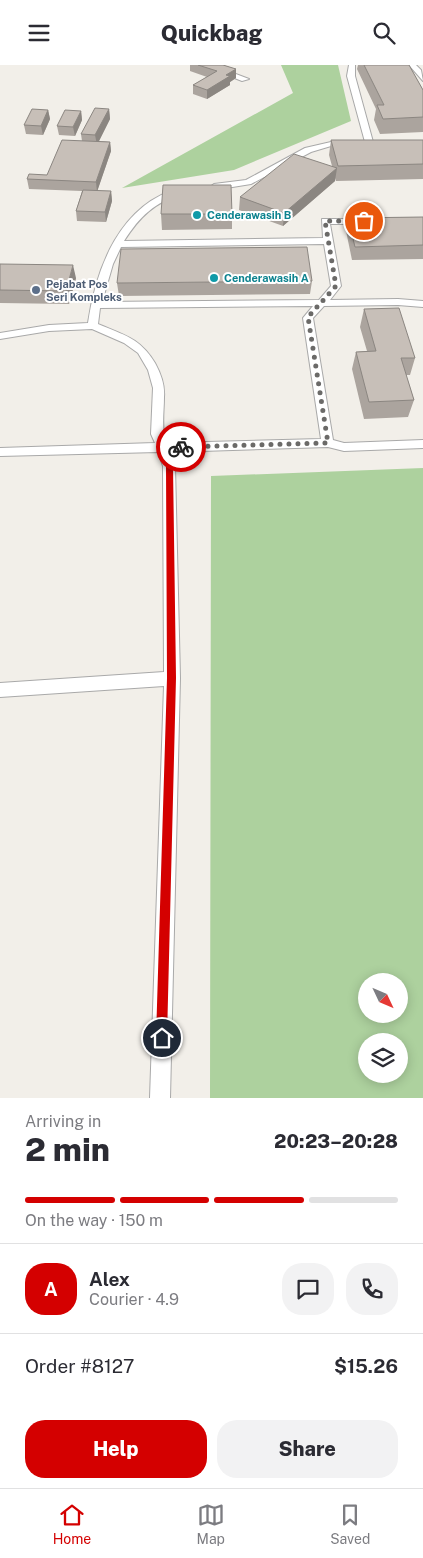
<!DOCTYPE html>
<html lang="en">
<head>
<meta charset="utf-8">
<style>
  :root { --surface:#fff; --page:#f2f2f3; --text:#2b2b33; --muted:#7c7c81; --line:#e1e1e2; --accent:#d40000 }
  body { margin:0; font-family:"Public Sans",sans-serif; background:var(--page); color:var(--text); height:100vh; display:flex; flex-direction:column; font-size:19px; white-space:nowrap }
  * { box-sizing:border-box; margin:0 }
  p { font-size:16px; color:var(--muted) }
  .icon { flex:none; width:28px; height:28px; fill:none; stroke:currentColor; stroke-width:2; stroke-linecap:round; stroke-linejoin:round }
  .map { position:relative; height:1033px; overflow:hidden }
  .drawer { display:flex; flex-direction:column; background:var(--surface); flex:1 }
  .drawer>* { flex:none }
  .needle { width:32px; rotate:134deg }
  .buttons { position:absolute; left:358px; top:908px; display:grid; gap:10px }
  .buttons a { display:grid; place-items:center; width:50px; height:50px; border-radius:50%; background:var(--surface); box-shadow:0 2px 12px #0003; font-size:25px }
  .pin { position:absolute; display:grid; place-items:center; width:42px; height:42px; color:#fff; margin:-21px; border:2px solid #fff; border-radius:50%; box-shadow:0 1px 5px #0007 }
  .courier { position:absolute; display:grid; place-items:center; width:50px; height:50px; margin:-25px; border:4px solid #d40000; border-radius:50%; background:#fff; color:#222; box-shadow:0 1px 6px #0007 }
  .headline em { font-style:normal; font-weight:800 }
  .headline div { display:flex; flex-direction:column-reverse }
  .headline { display:flex; align-items:center; justify-content:space-between; height:85px; padding:0 25px }
  h1 { font-size:32px; font-weight:800; line-height:38px }
  .bar { display:grid; grid-template-columns:repeat(4,1fr); gap:8px 5px; align-content:center; height:60px; padding:0 25px }
  .bar i { height:6px; border-radius:4px; background:var(--line) }
  .bar .current { background:var(--accent) }
  .bar p { grid-column:span 4 }
  .line { display:flex; align-items:center; gap:12px; padding:0 25px; border-top:1px solid var(--line) }
  .line div { flex:1 }
  .round { display:grid; place-items:center; flex:none; width:52px; height:52px; border-radius:20px; background:var(--page) }
  .action { display:flex; gap:10px; margin-top:auto; padding:10px 25px }
  .action a { flex:1; height:58px; border-radius:20px; background:var(--accent); color:#fff; font-size:20px; font-weight:800; line-height:58px; text-align:center }
  .action a+a { background:var(--page); color:var(--text) }
  header { display:flex; justify-content:space-between; align-items:center; height:65px; padding:0 25px; background:var(--surface); font-size:22px; font-weight:800 }
  .tabs { display:flex; justify-content:space-around; align-items:center; height:70px; border-top:1px solid var(--line); background:var(--surface); font-size:14px; color:var(--muted) }
  .tabs a { display:grid; justify-items:center; gap:2px }
  .tabs .current { color:var(--accent) }
  .map>svg:first-child { display:block }
  .forest { fill:#add19e; fill-rule:evenodd }
  .lines { fill:none; stroke-linecap:round; stroke-linejoin:round }
  .service-casing { stroke:#a9a9a9; stroke-width:2 }
  .service { fill:#fff; fill-rule:evenodd }
  .wall { fill:#aba49e }
  .shaded-wall { fill:#8b8681 }
  .building { fill:#c7bfb8; stroke:#8b8681 }
  .route { fill:#d40000 }
  .done { stroke:#6b6a68; stroke-width:5; stroke-dasharray:0 9 }
  .culture-dot { fill:#0f9aa8; stroke:#fff; stroke-width:2 }
  .service-dot { fill:#5c6f8a; stroke:#fff; stroke-width:2 }
  .labels { text-anchor:middle; dominant-baseline:central; stroke-width:4; stroke-linejoin:round; paint-order:stroke }
  .far-culture-label { font-size:11px; font-weight:bold; fill:#0d838f; stroke:#fff; text-anchor:start }
  .far-service-label { font-size:11px; font-weight:bold; fill:#4e5e75; stroke:#fff; text-anchor:start }
</style>
</head>
<body>
<header><svg class="icon" aria-label="menu" viewBox="0 0 24 24"><path d="M4 6h16M4 12h16M4 18h16"/></svg>Quickbag<svg class="icon" aria-label="search" viewBox="0 0 24 24"><circle cx="10" cy="10" r="6"/><path d="M15 15l6 6"/></svg></header>
<div class="map">
<svg width="423" height="1033" viewBox="0 0 423 1033">
  <rect width="100%" height="100%" fill="#f2efe9"/>
  <g class="forest">
    <polygon points="281,0 338,0 351,56 234,105 122,123 293,28"/>
    <path d="M423,403V1033H210L211,411ZM366,916H399V949H366ZM366,976H399V1009H366Z"/>
  </g>
  <g class="lines">
    <g class="service-casing">
      <g id="service">
        <polygon points="202,0 212,0 249,14 242,16"/>
        <polygon points="349,0 355,0 355,11 373,77 372,79 365,77 347,11"/>
        <polygon points="409,0 416,0 421,5 423,16"/>
        <polygon points="348,76 352,78 351,80 331,81 311,87 251,119 214,125 210,122 214,119 246,115 305,83 331,77"/>
        <path d="M180,123L183,124V128C154,138 140,151 124,176L323,173L322,154H368V158L365,159H330L341,221L330,235L398,234L423,236V242L398,240L324,241L313,253L333,375L344,378L423,375V383L344,386L328,382L170,387L175,401L180,613L170,1033H150L164,621L0,632V618L164,607L163,401L158,387L0,391V383L155,378L151,369L153,323L148,305L138,288L124,278L92,264L49,266L0,274V268L49,260L88,258C96,203 120,139 180,123ZM324,179L331,221L319,235L102,237L113,199L121,182ZM313,241L303,253L321,374L166,378C161,363 164,347 164,332C165,320 161,309 155,298C140,273 124,270 98,259L100,243Z"/>
      </g>
    </g>
    <use href="#service" class="service"/>
  </g>
  <g class="wall">
    <polygon points="190,0 223,0 236,4 236,13 230,17 230,20 207,34 193,29 193,20 207,12 190,6"/>
    <polygon points="358,0 409,0 423,25 423,67 380,69 374,55 376,44 357,4"/>
    <polygon points="109,44 110,54 99,76 110,77 111,86 97,126 111,126 112,136 106,157 77,156 76,146 82,126 29,124 27,114 47,110 82,76 81,69"/>
    <polygon points="48,45 50,54 43,70 26,69 24,60"/>
    <polygon points="81,46 82,55 75,71 59,70 57,61"/>
    <polygon points="331,75 423,75 423,114 336,116 335,113 335,116 283,161 239,145 240,132 332,101 329,90"/>
    <polygon points="161,149 232,149 232,164 162,165"/>
    <polygon points="423,152 423,194 352,195 346,166 348,153"/>
    <polygon points="0,199 76,213 69,239 0,238"/>
    <polygon points="312,216 310,229 119,231 117,218"/>
    <polygon points="364,244 415,293 410,310 406,310 414,335 408,352 364,354 352,304 356,287 367,286 360,262"/>
  </g>
  <g class="shaded-wall">
    <polygon points="236,4 236,13 230,17 230,20 207,34 207,25 226,10"/>
    <polygon points="109,44 110,54 97,80 95,70"/>
    <polygon points="48,45 50,54 43,70 41,61"/>
    <polygon points="81,46 82,55 75,71 73,62"/>
    <polygon points="110,77 111,86 97,127 96,117"/>
    <polygon points="337,103 335,116 283,161 284,148"/>
    <polygon points="111,126 112,136 106,157 105,147"/>
    <polygon points="73,200 76,213 69,239 66,226"/>
  </g>
  <g class="building">
    <polygon points="198,0 223,0 236,4 226,10 230,11 207,25 193,20 217,6"/>
    <polygon points="364,0 409,0 423,25 423,52 383,54 377,40 384,40"/>
    <polygon points="95,43 109,44 95,70 81,69"/>
    <polygon points="32,44 48,45 41,61 24,60"/>
    <polygon points="65,45 81,46 73,62 57,61"/>
    <polygon points="62,75 110,77 96,117 27,114 29,109 47,110"/>
    <polygon points="331,75 423,75 423,99 338,101"/>
    <polygon points="294,89 337,103 284,148 240,132"/>
    <polygon points="163,120 231,120 232,149 161,149"/>
    <polygon points="83,125 111,126 105,147 76,146"/>
    <polygon points="423,152 423,180 355,182 348,153"/>
    <polygon points="307,182 312,216 117,218 121,184"/>
    <polygon points="0,199 73,200 66,226 0,225"/>
    <polygon points="399,243 415,293 401,293 414,335 369,337 356,287 376,286 364,244"/>
  </g>
  <polygon class="route" points="181,379 184,382 183,384 165,385 173,401 176,613 167,973 166,977 162,979 157,977 156,973 167,613 166,401 157,382 161,380"/>
  <g class="lines">
    <polyline class="done" points="181,382 328,378 308,252 336,221 325,156 364,156"/>
  </g>
  <g class="culture-dot">
    <circle cx="197" cy="150" r="5"/>
    <circle cx="214" cy="213" r="5"/>
  </g>
  <circle class="service-dot" cx="36" cy="225" r="5"/>
  <g class="labels">
    <g class="far-culture-label">
      <text x="207" y="150">Cenderawasih B</text>
      <text x="224" y="213">Cenderawasih A</text>
    </g>
    <g class="far-service-label">
      <text x="46" y="219">Pejabat Pos<tspan x="46" dy="13">Seri Kompleks</tspan></text>
    </g>
  </g>
</svg>
<div class="buttons">
<a><svg class="needle" viewBox="-14 -14 28 28"><path d="M0-13l5 13h-10z" fill="#e53935"/><path d="M0 13l5-13h-10z" fill="#7c7c81"/></svg></a>
<a><svg class="icon" aria-label="layers" viewBox="0 0 24 24"><path d="M12 4l9 5-9 5-9-5zM3 14l9 5 9-5"/></svg></a>
</div>
<div class="pin" style="left:364px;top:156px;background:#ea580c"><svg class="icon" aria-label="bag" viewBox="0 0 24 24"><path d="M5 8h14l-1 12H6zM9 8a3 3 0 0 1 6 0"/></svg></div>
<div class="pin" style="left:162px;top:973px;background:#1f2937"><svg class="icon" aria-label="home" viewBox="0 0 24 24"><path d="M3 11l9-7 9 7M6 9v11h12V9"/></svg></div>
<div class="courier" style="left:181px;top:382px"><svg class="icon" aria-label="bike" viewBox="0 0 24 24"><circle cx="6" cy="16" r="4"/><circle cx="18" cy="16" r="4"/><path d="M6 16l4-8h5l3 8M10 8l3 8H6M13 5h3"/></svg></div>
</div>
<section class="drawer">
<div class="headline"><div><h1>2 min</h1><p>Arriving in</p></div><em>20:23–20:28</em></div>
<div class="bar"><i class="current"></i><i class="current"></i><i class="current"></i><i></i><p>On the way · 150 m</p></div>
<div class="line" style="height:90px"><b class="round" style="background:var(--accent);color:#fff">A</b><div><b>Alex</b><p>Courier · 4.9</p></div><a class="round"><svg class="icon" aria-label="chat" viewBox="0 0 24 24"><path d="M4 5h16v11H9l-5 4z"/></svg></a><a class="round"><svg class="icon" aria-label="phone" viewBox="0 0 24 24"><path d="M5 4h4l2 5-3 2q2 4 5 5l2-3 5 2v4C11 20 4 13 5 4z"/></svg></a></div>
<div class="line" style="height:65px"><div>Order #8127</div><b>$15.26</b></div>
<div class="action"><a>Help</a><a>Share</a></div>
</section>
<nav class="tabs">
<a class="current"><svg class="icon" aria-label="home" viewBox="0 0 24 24"><path d="M3 11l9-7 9 7M6 9v11h12V9"/></svg>Home</a>
<a><svg class="icon" aria-label="map" viewBox="0 0 24 24"><path d="M3 6l6-2 6 2 6-2v14l-6 2-6-2-6 2zM9 4v14M15 6v14"/></svg>Map</a>
<a><svg class="icon" aria-label="saved" viewBox="0 0 24 24"><path d="M7 4h10v16l-5-4-5 4z"/></svg>Saved</a>
</nav>
</body>
</html>
